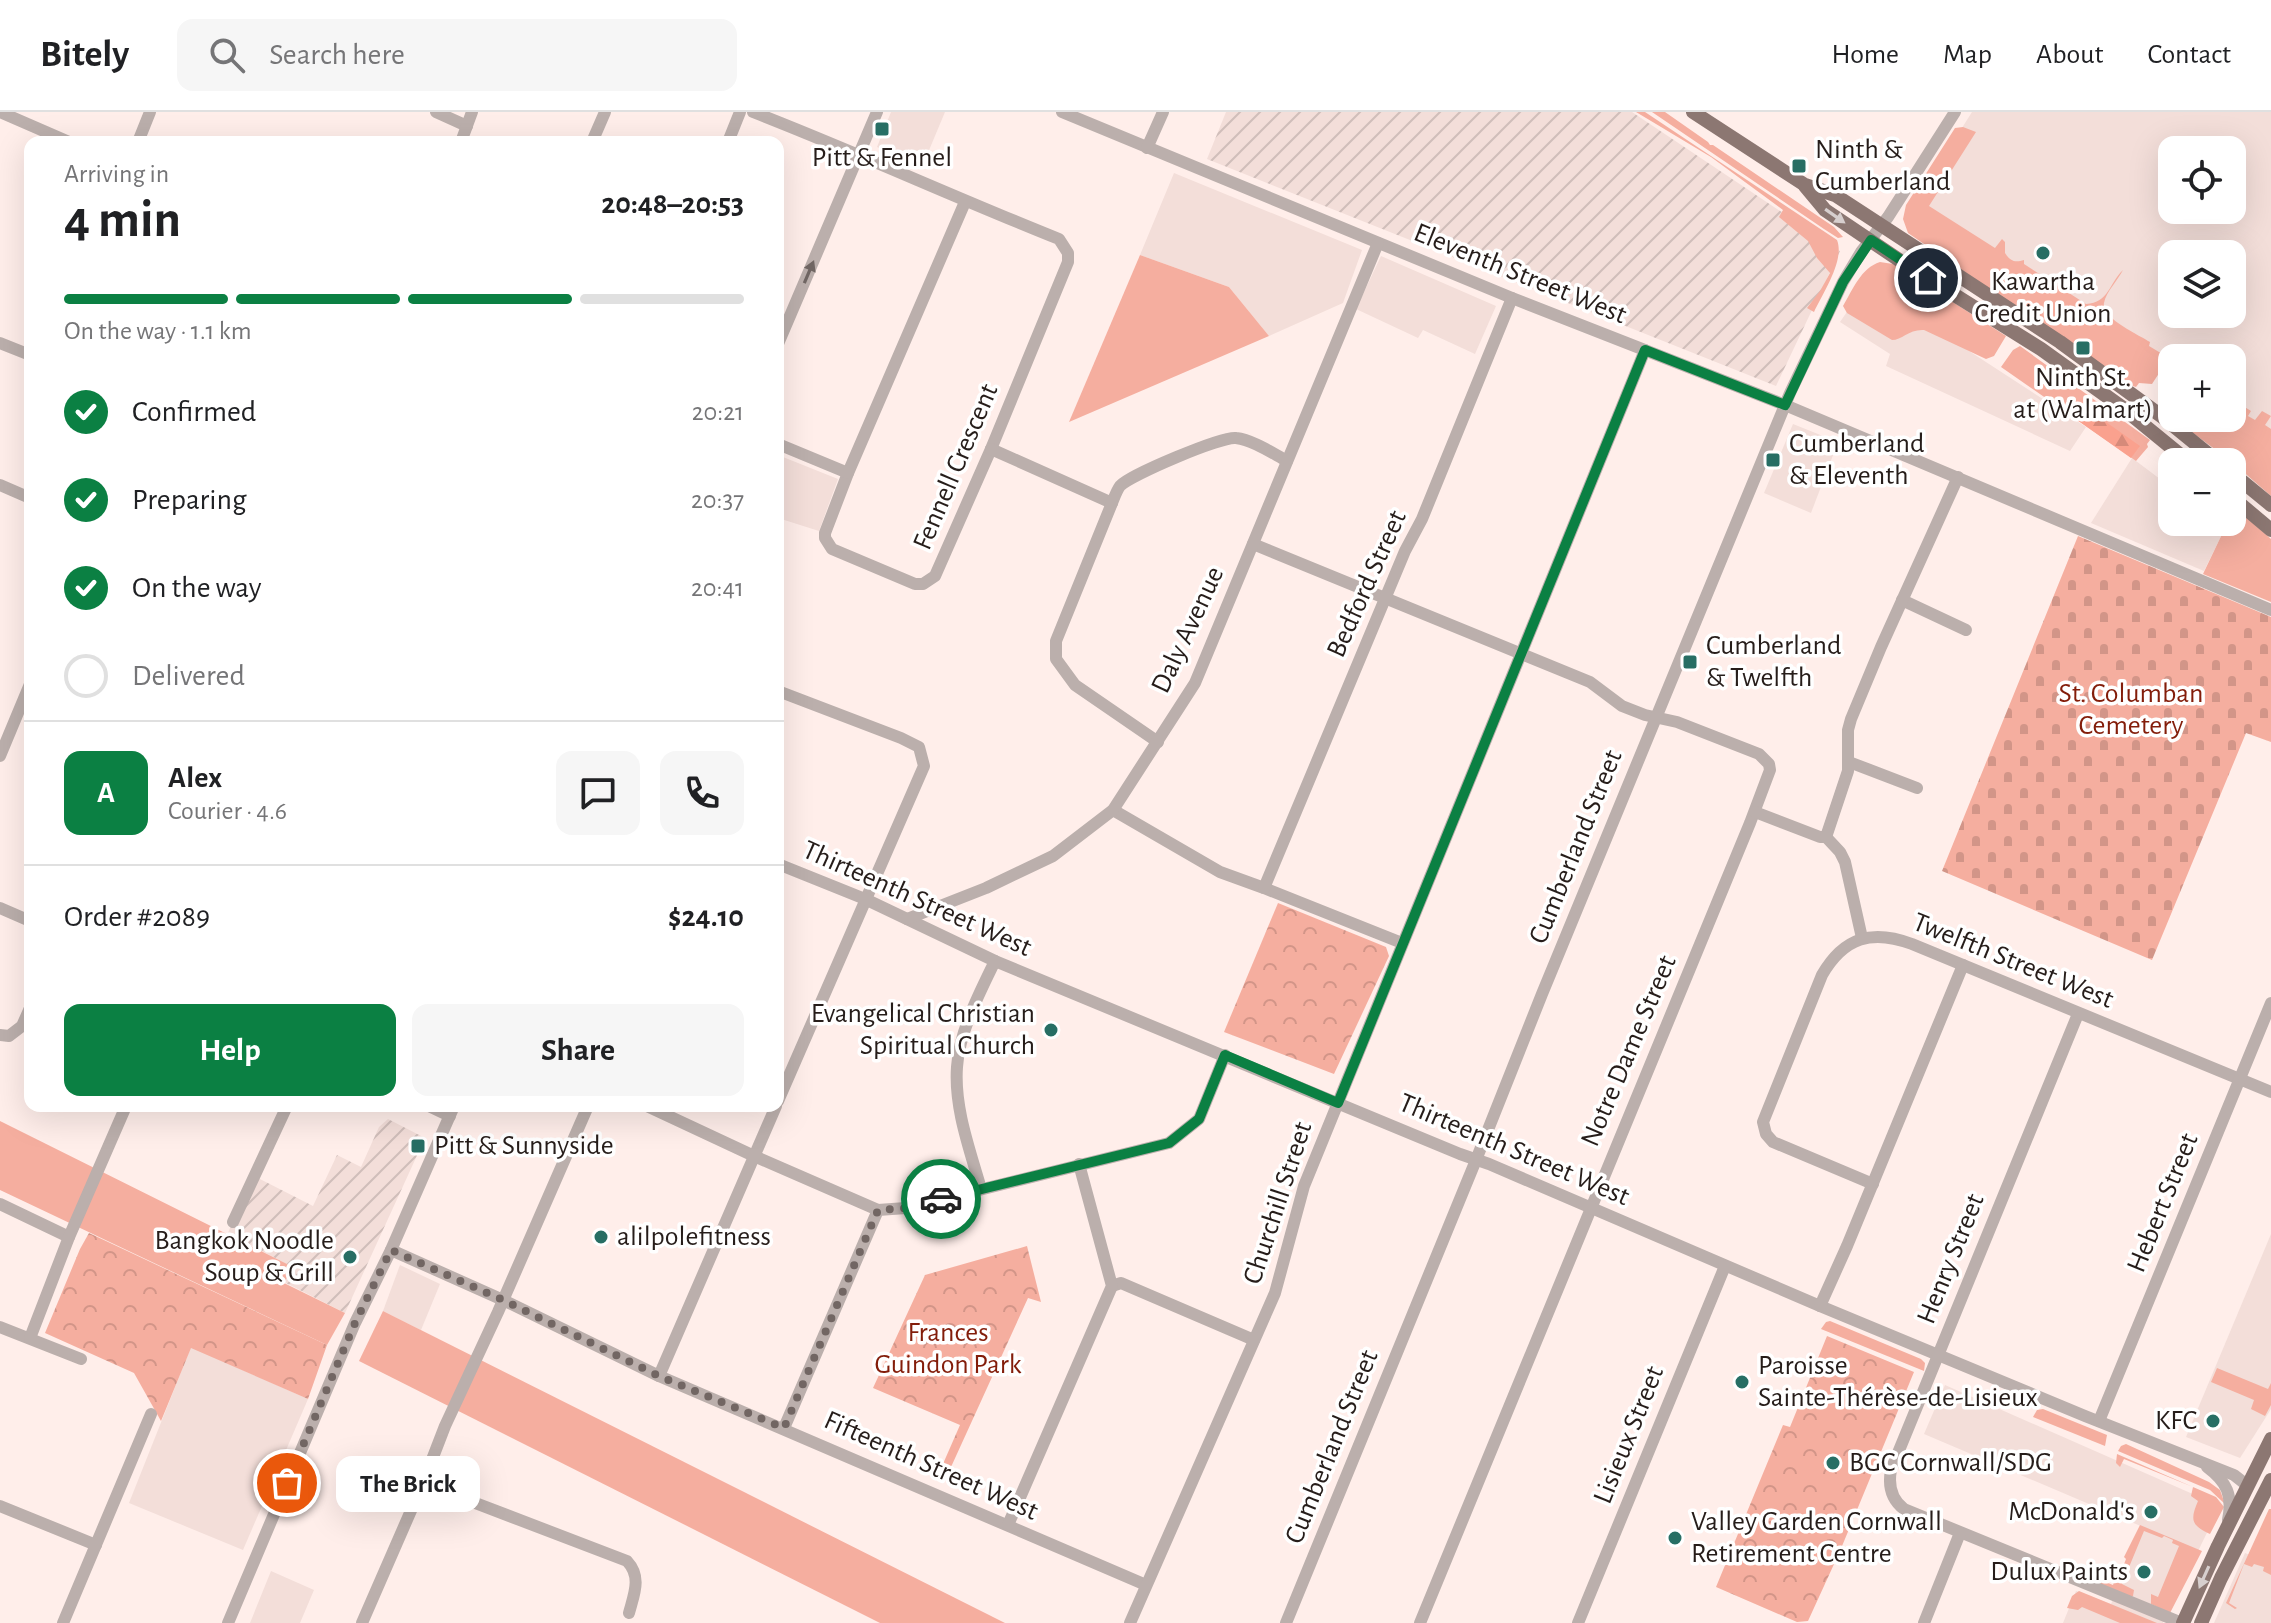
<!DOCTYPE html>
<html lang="en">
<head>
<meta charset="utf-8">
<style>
  :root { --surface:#fff; --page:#f6f6f6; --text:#202124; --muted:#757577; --line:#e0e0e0; --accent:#0b8043 }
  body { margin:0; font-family:"Alegreya Sans",sans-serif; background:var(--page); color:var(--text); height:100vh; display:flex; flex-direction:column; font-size:30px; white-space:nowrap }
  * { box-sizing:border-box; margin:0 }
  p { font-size:26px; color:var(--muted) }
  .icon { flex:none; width:44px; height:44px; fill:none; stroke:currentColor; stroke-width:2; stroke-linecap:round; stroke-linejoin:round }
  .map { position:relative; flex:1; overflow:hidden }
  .side { position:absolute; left:24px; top:24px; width:760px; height:976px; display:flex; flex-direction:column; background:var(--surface); border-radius:16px; box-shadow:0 8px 32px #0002 }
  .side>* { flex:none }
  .tools { position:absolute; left:2158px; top:24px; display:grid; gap:16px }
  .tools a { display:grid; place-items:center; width:88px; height:88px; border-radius:16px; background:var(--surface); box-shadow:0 8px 32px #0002; font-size:40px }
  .pin { position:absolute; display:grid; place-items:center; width:68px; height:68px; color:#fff; margin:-34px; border:4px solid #fff; border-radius:50%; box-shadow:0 2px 8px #0007 }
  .courier { position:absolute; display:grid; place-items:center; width:80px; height:80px; margin:-40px; border:6px solid #0b8043; border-radius:50%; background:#fff; color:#222; box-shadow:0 2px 10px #0007 }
  .bubble { position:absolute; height:56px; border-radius:16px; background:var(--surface); box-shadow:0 8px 32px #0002; font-size:26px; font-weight:700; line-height:56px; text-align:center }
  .head em { font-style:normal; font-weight:700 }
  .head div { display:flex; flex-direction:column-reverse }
  .head { display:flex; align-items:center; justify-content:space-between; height:136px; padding:0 40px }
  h1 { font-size:52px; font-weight:700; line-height:60px }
  .bar { display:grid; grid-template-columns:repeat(4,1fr); gap:12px 8px; align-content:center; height:96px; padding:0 40px }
  .bar i { height:10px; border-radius:6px; background:var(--line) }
  .bar .current { background:var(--accent) }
  .bar p { grid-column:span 4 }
  .line { display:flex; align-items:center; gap:20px; padding:0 40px; border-top:2px solid var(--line) }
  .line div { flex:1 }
  .round { display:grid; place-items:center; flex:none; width:84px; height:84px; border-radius:16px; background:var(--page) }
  ol { padding:0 40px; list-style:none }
  li { display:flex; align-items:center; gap:24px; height:88px }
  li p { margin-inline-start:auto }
  li .icon { padding:8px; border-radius:50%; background:var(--accent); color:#fff; stroke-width:4 }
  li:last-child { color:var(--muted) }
  li i { width:44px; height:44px; border:4px solid var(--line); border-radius:50% }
  .button { display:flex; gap:16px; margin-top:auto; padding:16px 40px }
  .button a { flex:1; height:92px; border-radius:16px; background:var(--accent); color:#fff; font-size:32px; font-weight:700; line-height:92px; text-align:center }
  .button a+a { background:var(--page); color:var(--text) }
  header { display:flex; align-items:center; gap:48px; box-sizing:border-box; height:112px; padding:0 40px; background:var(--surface); border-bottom:2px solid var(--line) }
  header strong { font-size:38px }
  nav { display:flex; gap:44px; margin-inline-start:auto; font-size:28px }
  .search { width:560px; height:72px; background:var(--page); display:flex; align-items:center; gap:20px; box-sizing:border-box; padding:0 28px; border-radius:16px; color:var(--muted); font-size:30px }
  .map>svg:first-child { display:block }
  .built { fill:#f3ded9; fill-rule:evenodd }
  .industrial { fill:url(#industrial-furrows) }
  .grass { fill:#f5ae9f }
  .forest { fill:url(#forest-firs) }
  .cemetery { fill:url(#cemetery-stones) }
  .park { fill:url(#park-crowns) }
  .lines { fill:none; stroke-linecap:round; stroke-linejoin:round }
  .minor { stroke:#bbafac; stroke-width:12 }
  .major { stroke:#8c7772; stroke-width:14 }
  .oneway { fill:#d7cfce }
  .oneway2 { fill:#706663 }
  .done { stroke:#726663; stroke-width:8; stroke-dasharray:0 14.4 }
  .route { stroke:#0b8043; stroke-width:10 }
  .poi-dot { fill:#276e64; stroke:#fff; stroke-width:3 }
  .labels { text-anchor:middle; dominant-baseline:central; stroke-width:7; stroke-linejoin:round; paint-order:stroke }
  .poi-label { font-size:28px; fill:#261d1a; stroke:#fff; text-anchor:start }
  .street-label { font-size:28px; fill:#261d1a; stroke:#fff }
  .park-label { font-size:28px; fill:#831d0a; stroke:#fff }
</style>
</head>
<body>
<header>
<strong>Bitely</strong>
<div class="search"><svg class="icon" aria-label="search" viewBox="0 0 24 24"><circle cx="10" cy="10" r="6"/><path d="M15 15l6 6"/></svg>Search here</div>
<nav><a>Home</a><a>Map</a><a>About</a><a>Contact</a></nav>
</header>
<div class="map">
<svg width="2271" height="1511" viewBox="0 0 2271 1511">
  <defs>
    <pattern id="industrial-furrows" width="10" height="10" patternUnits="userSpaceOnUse" patternTransform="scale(2)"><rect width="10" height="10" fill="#f3ded9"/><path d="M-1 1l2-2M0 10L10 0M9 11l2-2" fill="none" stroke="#d0beba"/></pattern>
    <pattern id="forest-firs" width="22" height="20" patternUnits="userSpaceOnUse" patternTransform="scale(2)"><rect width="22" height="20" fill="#faa18e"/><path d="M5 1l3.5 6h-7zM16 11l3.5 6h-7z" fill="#d68a7a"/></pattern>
    <pattern id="cemetery-stones" width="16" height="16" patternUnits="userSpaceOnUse" patternTransform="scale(2)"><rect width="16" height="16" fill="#f5ae9f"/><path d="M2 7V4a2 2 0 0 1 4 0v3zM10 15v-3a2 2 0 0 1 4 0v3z" fill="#d29588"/></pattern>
    <pattern id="park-crowns" width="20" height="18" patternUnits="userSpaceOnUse" patternTransform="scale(2)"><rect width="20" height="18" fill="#f5ae9f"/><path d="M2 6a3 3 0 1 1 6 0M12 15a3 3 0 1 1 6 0" fill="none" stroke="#d29588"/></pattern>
  </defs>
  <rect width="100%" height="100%" fill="#ffeeea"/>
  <g class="built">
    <polygon points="891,0 945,0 922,55 877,35"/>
    <path d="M1972,0H2271V323L2232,299V246H2172V262L1909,100ZM2172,38H2232V98H2172ZM2172,142H2232V202H2172Z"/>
    <polygon points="1174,61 1362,138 1343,191 1269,224 1229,175 1140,143"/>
    <polygon points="1381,144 1496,194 1475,242 1423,218 1418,226 1356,197"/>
    <polygon points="1866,172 2086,315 2070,339 1886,254 1890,242 1840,210"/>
    <polygon points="1793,312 1838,330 1811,401 1764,381"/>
    <polygon points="778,343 838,367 819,419 778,406"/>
    <polygon points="2132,346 2172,376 2172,410 2217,410 2225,416 2204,459 2091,411"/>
    <polygon points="2271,1122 2271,1297 2240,1346 2186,1325"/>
    <polygon points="400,1153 440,1172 421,1218 383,1199"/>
    <polygon points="191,1235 308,1287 243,1438 129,1391"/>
    <polygon points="1945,1273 2220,1394 2163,1511 2063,1511 2076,1479 2111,1492 2143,1415 1924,1322"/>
    <polygon points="2245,1441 2271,1451 2271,1511 2214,1511"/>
    <polygon points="271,1459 314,1478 300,1511 250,1511"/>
  </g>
  <g class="industrial">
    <polygon points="1226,0 1632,0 1840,139 1776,274 1207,47"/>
    <polygon points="388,1007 425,1026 345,1201 284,1170 292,1155 228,1121 252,1063 313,1094 337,1043 361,1055 379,1015"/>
  </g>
  <g class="grass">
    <path d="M1636,0H1645L1837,128C1845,148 1823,181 1814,200L1807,196L1820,179L1830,161L1817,146L1808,129L1779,105L1783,98L1711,45Z"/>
    <polygon points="1652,0 1665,0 1708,30 1710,33 1713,33 1834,115 1843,125 1838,126 1824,117"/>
    <path d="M1963,15L1976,20L1929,94L1995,136L2002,127L2005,130V141C2010,149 2015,151 2024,148V152L2086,192C2109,191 2109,171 2123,158C2118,168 2106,180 2104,191C2101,206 2139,223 2150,230L2149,234L2169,246L2152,272L2139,271L2136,275L2130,273L1908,121L1903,107L1906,93L1955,16Z"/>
    <polygon points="1140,143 1229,175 1269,224 1069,310"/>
    <path d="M1880,150L1893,152L2006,224L1994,244L1986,247L1924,218C1909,217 1902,228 1892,228L1847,201L1843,194C1853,177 1861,156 1880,150Z"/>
    <polygon points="2020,234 2150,328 2147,332 2148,335 2136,349 2001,255 2013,238"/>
    <polygon points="2232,287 2251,299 2248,304 2255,308 2262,299 2271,304 2265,313 2271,317 2271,384 2232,350 2173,306 2232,306"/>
    <polygon points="2232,393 2271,427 2271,490 2203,462 2225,416 2218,410 2232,410"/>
    <polygon points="0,1009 293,1155 284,1171 345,1201 327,1233 0,1078"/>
    <polygon points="383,1199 1005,1511 880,1511 359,1249"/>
    <polygon points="1830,1209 1921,1247 1925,1251 1924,1259 1821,1217 1826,1210"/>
    <polygon points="2217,1256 2268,1277 2271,1271 2271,1293 2265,1304 2251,1297 2254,1288 2211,1270"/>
    <polygon points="2043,1297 2107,1323 2105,1334 2033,1305 2037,1298"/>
    <polygon points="2126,1332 2209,1370 2220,1378 2225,1392 2210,1378 2118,1339 2121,1334"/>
    <path d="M2117,1342L2216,1385L2224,1395L2210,1422C2191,1413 2190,1408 2198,1389L2191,1384L2193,1375L2124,1347L2120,1355L2116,1351Z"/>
    <polygon points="2269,1397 2271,1397 2271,1463 2263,1459 2264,1455 2254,1452 2252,1455 2244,1452 2229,1491 2237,1496 2235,1497 2226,1491"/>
    <polygon points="2140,1413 2202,1439 2170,1501 2151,1492 2151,1482 2158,1485 2179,1434 2172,1431 2173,1428 2164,1424 2162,1426 2144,1419 2122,1472 2134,1478 2133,1484 2129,1486 2077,1464 2079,1459 2113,1473 2118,1459 2121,1460 2126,1447 2124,1445"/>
    <polygon points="2079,1479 2157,1511 2120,1511 2082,1495 2078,1498 2067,1496 2072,1484"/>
  </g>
  <polygon class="forest" points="2079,291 2140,334 2131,346 2070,303"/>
  <polygon class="cemetery" points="2078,424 2271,505 2271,630 2246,621 2152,848 1942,759"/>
  <g class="park">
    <polygon points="1278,791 1386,835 1389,844 1334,962 1224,920"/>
    <polygon points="89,1121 327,1233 308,1287 191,1236 161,1309 134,1261 45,1221 80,1137"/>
    <polygon points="1027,1134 1041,1190 1028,1186 946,1366 939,1361 960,1313 873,1276 925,1163"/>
    <polygon points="1827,1224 1914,1260 1840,1439 1808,1509 1797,1510 1716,1475 1783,1313 1790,1315"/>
  </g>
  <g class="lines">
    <g class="minor">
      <polyline points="0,0 69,30"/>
      <polyline points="436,0 467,14"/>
      <path d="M753,0C856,40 956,86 1059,127L1068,141V150L991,337L935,464L923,472H915L832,437L825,426V421L848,361L965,90"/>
      <polyline points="1062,0 1512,186 1785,293 2271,498"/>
      <polyline points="138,30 150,0"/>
      <polyline points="461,30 472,0"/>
      <polyline points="592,30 605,0"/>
      <polyline points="728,30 740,0"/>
      <polyline points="1147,36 1163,0"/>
      <polyline points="0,231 30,243"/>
      <polyline points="778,232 877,0"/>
      <polyline points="778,332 848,361"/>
      <polyline points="991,337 1112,391"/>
      <polyline points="0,373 30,386"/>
      <polyline points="1253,432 1590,570 1622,594 1645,603 1677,610 1759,642 1769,652 1770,658 1750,711 1420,1511"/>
      <polyline points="1902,488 1966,518"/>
      <polyline points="778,579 901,626 919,635 924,654 778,989"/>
      <path d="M1158,630L1075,573L1056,547V529L1112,391C1114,386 1117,378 1120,374C1130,363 1222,324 1236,326C1253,328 1272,341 1287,349"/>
      <polyline points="0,644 30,572"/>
      <polyline points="1849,650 1917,676"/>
      <polyline points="1113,698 1220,760 1264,776 1402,831"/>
      <polyline points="1755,700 1820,725 1826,725 1840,740 1845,750 1862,826"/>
      <polyline points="1826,725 1848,659 1848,618 1851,607 1881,535 1958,365"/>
      <polyline points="778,752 865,787 995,849 1460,1042 1489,1052 1820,1194 2085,1304 2234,1363 2248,1374"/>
      <polyline points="1264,776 1405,439 1422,407 1512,186"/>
      <polyline points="0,796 30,809"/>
      <polyline points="907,807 986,776 1053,744 1113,698 1195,571 1378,131"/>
      <path d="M2078,902L1891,1358C1888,1374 1891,1387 1904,1397L2182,1511"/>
      <polyline points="0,923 9,924 22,914 30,896"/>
      <polyline points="429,994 450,1004"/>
      <polyline points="647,994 754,1044 878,1098"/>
      <path d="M1873,1072L1773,1030L1766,1022L1763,1010L1822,863C1844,825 1872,817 1912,832L2271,980"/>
      <path d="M981,1077C970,1038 954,996 957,955C959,920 980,880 995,849"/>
      <polyline points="0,1092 69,1125"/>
      <polyline points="233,1110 287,994"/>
      <polyline points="391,1138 503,1188 659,1264 1146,1473"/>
      <polyline points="1112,1174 1121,1171 1254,1228"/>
      <polyline points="1820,1194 1847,1134 1963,853"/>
      <polyline points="0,1215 81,1247"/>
      <polyline points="30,1226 69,1125 126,994"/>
      <polyline points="659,1264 776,994"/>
      <polyline points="2099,1309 2271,891"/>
      <polyline points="784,1316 878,1098 906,1096 1169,1031 1199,1007 1225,943"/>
      <path d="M2207,1355C2227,1370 2233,1383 2228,1408"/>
      <path d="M423,1371L627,1449C642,1465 634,1482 629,1501"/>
      <polyline points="0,1394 96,1433"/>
      <polyline points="1008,1413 1112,1174 1079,1052"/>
      <polyline points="63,1511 151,1302"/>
      <polyline points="228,1511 355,1211 391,1138 454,994"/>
      <polyline points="362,1511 423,1371 445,1314 498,1200 588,994"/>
      <polyline points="1130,1511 1275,1181 1304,1074 1645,238"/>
      <polyline points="1286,1511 1476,1048 1542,882 1790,281 1843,170 1861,140 1888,105 1955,0"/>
      <polyline points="1578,1511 1725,1154"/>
      <polyline points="1924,1511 1960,1421"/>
    </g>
    <g class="major">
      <polyline points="1693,0 1805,73 1835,83 2060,230 2164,306 2218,350"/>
      <polyline points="1805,74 1825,98 1905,152 2041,237 2123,296 2189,350"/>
      <polyline points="2232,361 2271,393"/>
      <polyline points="2232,385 2271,418"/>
      <polyline points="2183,1511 2218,1434 2271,1327"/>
      <polyline points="2201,1511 2221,1466 2271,1368"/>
    </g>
  </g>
  <defs><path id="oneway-solid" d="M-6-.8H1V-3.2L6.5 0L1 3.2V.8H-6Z" transform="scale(2)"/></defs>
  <g class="oneway">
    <use href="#oneway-solid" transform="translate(1835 104) rotate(35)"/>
    <use href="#oneway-solid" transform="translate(2204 1465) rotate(114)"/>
  </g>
  <use class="oneway2" href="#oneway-solid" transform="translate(809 160) rotate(-67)"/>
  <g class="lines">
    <polyline class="done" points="287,1371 355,1211 391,1138 503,1188 659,1264 784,1316 878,1098 906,1096 941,1087"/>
    <polyline class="route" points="941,1087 1169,1031 1199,1007 1225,943 1338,991 1645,238 1785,293 1843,170 1871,128 1928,166"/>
  </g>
  <g class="poi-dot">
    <rect x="874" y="9" width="16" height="16" rx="4"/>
    <rect x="1791" y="46" width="16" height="16" rx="4"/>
    <circle cx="2043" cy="141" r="8"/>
    <rect x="2075" y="228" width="16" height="16" rx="4"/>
    <rect x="1765" y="340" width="16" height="16" rx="4"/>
    <rect x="1682" y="542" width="16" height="16" rx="4"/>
    <circle cx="1051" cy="918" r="8"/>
    <rect x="410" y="1026" width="16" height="16" rx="4"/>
    <circle cx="601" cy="1125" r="8"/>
    <circle cx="350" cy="1145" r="8"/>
    <circle cx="1742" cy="1270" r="8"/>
    <circle cx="2213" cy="1309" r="8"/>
    <circle cx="1833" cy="1351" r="8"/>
    <circle cx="2151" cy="1400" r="8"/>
    <circle cx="1675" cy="1426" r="8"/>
    <circle cx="2144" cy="1460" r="8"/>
  </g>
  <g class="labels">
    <g class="poi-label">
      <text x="1815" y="38">Ninth &amp;<tspan x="1815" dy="32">Cumberland</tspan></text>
      <text x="882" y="46" text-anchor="middle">Pitt &amp; Fennel</text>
      <text x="2043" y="170" text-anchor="middle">Kawartha<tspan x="2043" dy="32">Credit Union</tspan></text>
      <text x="2083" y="266" text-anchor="middle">Ninth St.<tspan x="2083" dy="32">at (Walmart)</tspan></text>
      <text x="1789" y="332">Cumberland<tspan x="1789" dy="32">&amp; Eleventh</tspan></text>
      <text x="1706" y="534">Cumberland<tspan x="1706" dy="32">&amp; Twelfth</tspan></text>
      <text x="1035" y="902" text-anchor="end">Evangelical Christian<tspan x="1035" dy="32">Spiritual Church</tspan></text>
      <text x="434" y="1034">Pitt &amp; Sunnyside</text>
      <text x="617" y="1125">alilpolefitness</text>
      <text x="334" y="1129" text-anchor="end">Bangkok Noodle<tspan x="334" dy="32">Soup &amp; Grill</tspan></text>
      <text x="1758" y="1254">Paroisse<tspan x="1758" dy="32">Sainte-Thérèse-de-Lisieux</tspan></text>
      <text x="2197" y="1309" text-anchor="end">KFC</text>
      <text x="1849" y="1351">BGC Cornwall/SDG</text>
      <text x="2135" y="1400" text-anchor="end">McDonald's</text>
      <text x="1691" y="1410">Valley Garden Cornwall<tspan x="1691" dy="32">Retirement Centre</tspan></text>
      <text x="2128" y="1460" text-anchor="end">Dulux Paints</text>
    </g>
    <g class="street-label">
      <text transform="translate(1520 162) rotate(22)">Eleventh Street West</text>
      <text transform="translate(956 355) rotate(-67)">Fennell Crescent</text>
      <text transform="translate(1367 472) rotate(-66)">Bedford Street</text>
      <text transform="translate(1188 518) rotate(-65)">Daly Avenue</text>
      <text transform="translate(1576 735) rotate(-68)">Cumberland Street</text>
      <text transform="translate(917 787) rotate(24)">Thirteenth Street West</text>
      <text transform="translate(2013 849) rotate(22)">Twelfth Street West</text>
      <text transform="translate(1629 939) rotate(-67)">Notre Dame Street</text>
      <text transform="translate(1514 1038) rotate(23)">Thirteenth Street West</text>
      <text transform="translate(1278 1091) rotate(-72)">Churchill Street</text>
      <text transform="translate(2163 1091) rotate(-68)">Hebert Street</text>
      <text transform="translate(1951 1147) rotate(-68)">Henry Street</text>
      <text transform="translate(1629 1323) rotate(-68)">Lisieux Street</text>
      <text transform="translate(1332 1335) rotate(-68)">Cumberland Street</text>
      <text transform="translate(931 1354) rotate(24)">Fifteenth Street West</text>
    </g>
    <g class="park-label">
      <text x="2131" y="582">St. Columban<tspan x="2131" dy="32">Cemetery</tspan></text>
      <text x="948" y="1221">Frances<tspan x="948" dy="32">Guindon Park</tspan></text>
    </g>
  </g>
</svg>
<div class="tools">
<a><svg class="icon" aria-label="locate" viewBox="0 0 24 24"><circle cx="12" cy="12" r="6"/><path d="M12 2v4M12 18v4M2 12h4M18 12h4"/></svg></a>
<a><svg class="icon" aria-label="layers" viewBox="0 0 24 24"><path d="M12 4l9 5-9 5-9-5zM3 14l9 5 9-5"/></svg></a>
<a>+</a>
<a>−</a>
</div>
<div class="pin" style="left:287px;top:1371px;background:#ea580c"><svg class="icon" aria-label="bag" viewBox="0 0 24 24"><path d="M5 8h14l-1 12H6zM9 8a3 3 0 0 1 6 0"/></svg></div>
<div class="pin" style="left:1928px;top:166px;background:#1f2937"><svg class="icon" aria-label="home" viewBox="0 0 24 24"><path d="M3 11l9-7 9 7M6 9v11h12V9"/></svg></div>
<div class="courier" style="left:941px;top:1087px"><svg class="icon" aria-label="car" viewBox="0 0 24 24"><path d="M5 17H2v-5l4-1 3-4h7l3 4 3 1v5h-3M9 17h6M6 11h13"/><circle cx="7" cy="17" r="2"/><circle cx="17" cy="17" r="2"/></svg></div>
<div class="bubble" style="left:336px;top:1344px;width:144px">The Brick</div>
<section class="side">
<div class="head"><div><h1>4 min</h1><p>Arriving in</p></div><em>20:48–20:53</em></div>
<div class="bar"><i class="current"></i><i class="current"></i><i class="current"></i><i></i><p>On the way · 1.1 km</p></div>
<ol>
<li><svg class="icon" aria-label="check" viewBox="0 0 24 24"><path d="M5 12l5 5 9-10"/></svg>Confirmed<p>20:21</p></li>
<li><svg class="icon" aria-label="check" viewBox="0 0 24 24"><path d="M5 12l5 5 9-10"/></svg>Preparing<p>20:37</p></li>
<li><svg class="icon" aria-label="check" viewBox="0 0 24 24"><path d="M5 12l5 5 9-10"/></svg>On the way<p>20:41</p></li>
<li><i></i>Delivered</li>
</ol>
<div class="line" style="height:144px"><b class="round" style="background:var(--accent);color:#fff">A</b><div><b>Alex</b><p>Courier · 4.6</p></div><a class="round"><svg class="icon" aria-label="chat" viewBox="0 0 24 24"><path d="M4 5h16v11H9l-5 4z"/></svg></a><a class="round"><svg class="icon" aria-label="phone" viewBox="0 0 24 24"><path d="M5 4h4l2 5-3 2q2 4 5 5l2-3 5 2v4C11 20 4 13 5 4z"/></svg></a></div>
<div class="line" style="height:104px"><div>Order #2089</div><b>$24.10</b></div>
<div class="button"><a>Help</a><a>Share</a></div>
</section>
</div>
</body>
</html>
